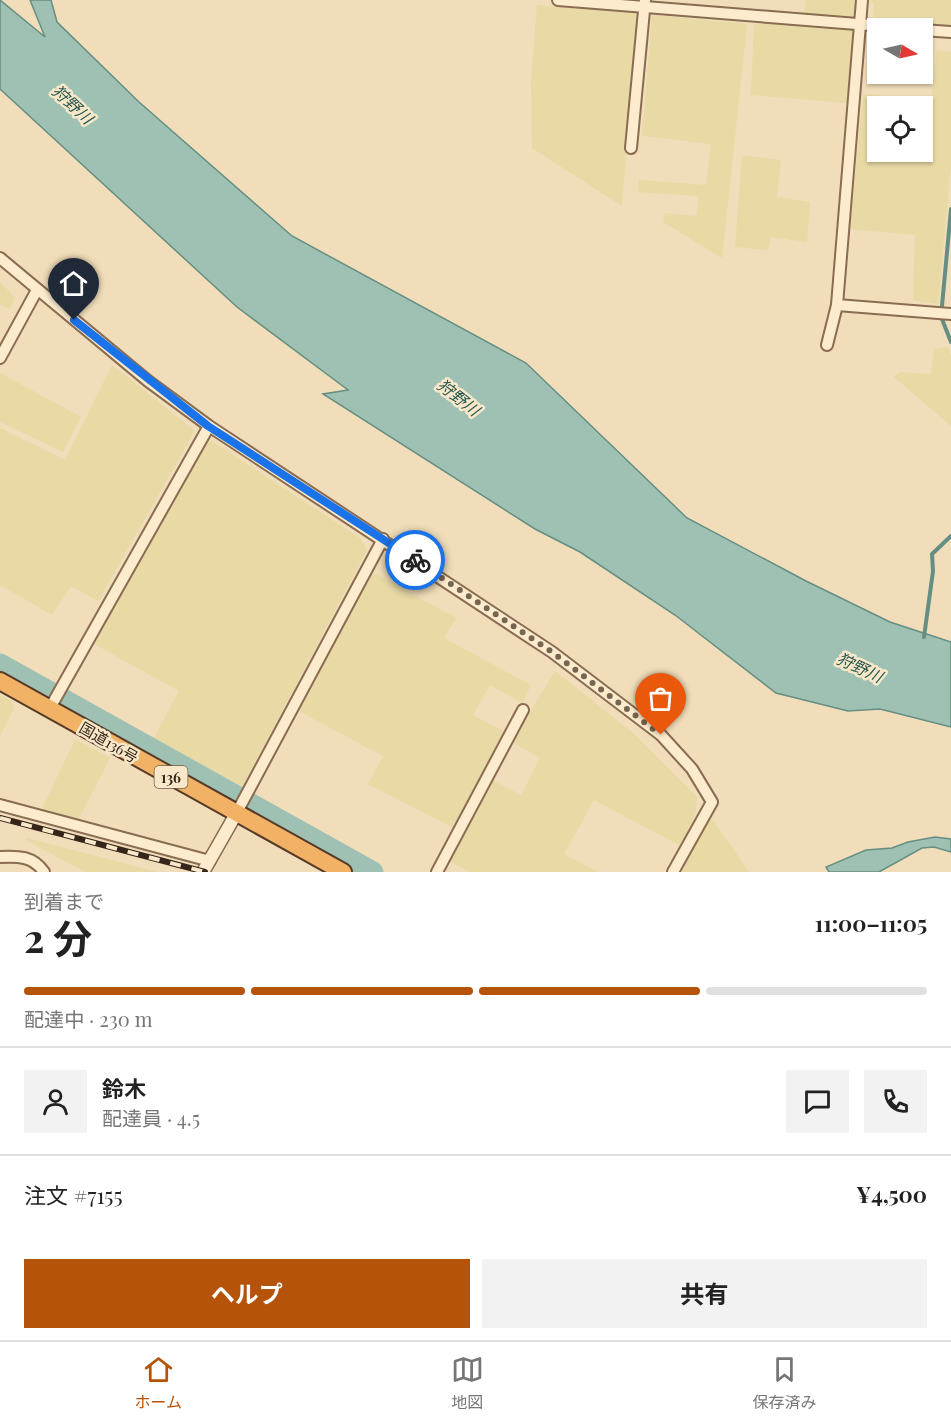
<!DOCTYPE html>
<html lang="ja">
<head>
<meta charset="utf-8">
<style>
  :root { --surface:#fff; --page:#f2f2f2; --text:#222; --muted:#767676; --line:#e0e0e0; --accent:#b45309 }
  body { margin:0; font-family:"Playfair Display","Noto Sans JP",serif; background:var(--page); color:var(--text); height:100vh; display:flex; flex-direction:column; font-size:22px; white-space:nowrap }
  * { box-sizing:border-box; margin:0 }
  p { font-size:20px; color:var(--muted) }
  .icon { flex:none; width:33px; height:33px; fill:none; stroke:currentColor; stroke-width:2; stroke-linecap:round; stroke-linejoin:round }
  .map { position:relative; height:872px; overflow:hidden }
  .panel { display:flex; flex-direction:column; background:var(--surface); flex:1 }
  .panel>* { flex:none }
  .needle { width:39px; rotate:99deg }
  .controls { position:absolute; left:867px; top:18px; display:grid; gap:12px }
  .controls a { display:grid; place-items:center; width:66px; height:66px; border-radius:0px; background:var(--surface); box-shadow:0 2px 4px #0004; font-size:30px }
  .pin { position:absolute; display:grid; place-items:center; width:51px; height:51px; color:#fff; margin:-62px -26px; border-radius:50% 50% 50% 0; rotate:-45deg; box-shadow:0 0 6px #0007 }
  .pin .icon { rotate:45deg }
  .courier { position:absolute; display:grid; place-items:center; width:60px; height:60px; margin:-30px; border:4px solid #1a73e8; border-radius:50%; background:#fff; color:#222; box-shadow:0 2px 8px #0007 }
  .head em { font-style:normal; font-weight:700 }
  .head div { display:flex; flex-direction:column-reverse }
  .head { display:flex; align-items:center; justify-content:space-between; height:102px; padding:0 24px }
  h1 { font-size:39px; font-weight:700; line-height:45px }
  .bar { display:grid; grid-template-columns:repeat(4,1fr); gap:9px 6px; align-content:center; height:72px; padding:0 24px }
  .bar i { height:8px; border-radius:4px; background:var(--line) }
  .bar .selected { background:var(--accent) }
  .bar p { grid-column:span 4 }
  .line { display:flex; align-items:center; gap:15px; padding:0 24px; border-top:2px solid var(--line) }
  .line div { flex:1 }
  .round { display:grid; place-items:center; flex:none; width:63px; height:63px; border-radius:0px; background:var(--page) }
  .action { display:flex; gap:12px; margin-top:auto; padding:12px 24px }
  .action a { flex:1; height:69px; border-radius:0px; background:var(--accent); color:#fff; font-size:24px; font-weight:700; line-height:69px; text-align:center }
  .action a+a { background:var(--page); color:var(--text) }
  .dock { display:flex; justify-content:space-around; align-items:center; height:84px; border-top:2px solid var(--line); background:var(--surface); font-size:16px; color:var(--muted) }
  .dock a { display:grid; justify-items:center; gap:3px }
  .dock .selected { color:var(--accent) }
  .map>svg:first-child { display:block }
  .farmland { fill:#e8d9a5; fill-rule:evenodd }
  .water { fill:#9ec1b4; stroke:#658f82; stroke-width:1.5 }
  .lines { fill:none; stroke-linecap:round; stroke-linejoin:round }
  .stream { stroke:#658f82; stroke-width:4 }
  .river { stroke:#9ec1b4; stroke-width:21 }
  .minor-casing { stroke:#896c52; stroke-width:14 }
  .tertiary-casing { stroke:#896c52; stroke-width:15 }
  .trunk-casing { stroke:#553a28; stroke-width:20 }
  .minor { stroke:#fcebcc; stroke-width:10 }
  .tertiary { stroke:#fcebcc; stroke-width:12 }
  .trunk { stroke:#f2b265; stroke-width:16 }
  .rail-casing { stroke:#362519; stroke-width:6 }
  .rail { stroke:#f8e8c9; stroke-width:4; stroke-dasharray:11; stroke-linecap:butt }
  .done { stroke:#776551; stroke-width:6; stroke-dasharray:0 10.8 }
  .route { stroke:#1a73e8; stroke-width:8 }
  .labels { text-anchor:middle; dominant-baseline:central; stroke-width:5; stroke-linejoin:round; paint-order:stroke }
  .shield { fill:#f8e8c9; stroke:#70604e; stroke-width:1.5 }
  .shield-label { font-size:14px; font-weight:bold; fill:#362519 }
  .street-label { font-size:15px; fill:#362519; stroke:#f8e8c9 }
  .water-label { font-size:16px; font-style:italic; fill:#275751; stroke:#f8e8c9 }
</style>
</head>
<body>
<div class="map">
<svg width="951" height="872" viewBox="0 0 951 872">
  <rect width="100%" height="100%" fill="#f1ddb9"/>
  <g class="farmland">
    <polygon points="806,0 857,0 855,20 804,15"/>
    <polygon points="871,0 951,0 951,26 873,19 874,3 870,3"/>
    <polygon points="537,5 637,13 622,206 532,148 531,80"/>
    <polygon points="652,15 747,24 722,258 663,222 665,213 696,216 699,196 638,192 639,180 706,185 711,144 642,136"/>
    <polygon points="760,23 853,29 847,103 751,95 754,24"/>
    <path d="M937,50L951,52V165L938,304L913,300L915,235L850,229L863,94L931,100ZM878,106H922V152H878Z"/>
    <polygon points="742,155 781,160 777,197 810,202 807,242 771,237 768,250 735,247"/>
    <polygon points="0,282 15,298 10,309 0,304"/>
    <polygon points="948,347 951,356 951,426 894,377 899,372 931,374 934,349"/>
    <polygon points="112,365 195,431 98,601 71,586 52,615 0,585 0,428 65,460"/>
    <polygon points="0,373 81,417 63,452 0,422"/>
    <polygon points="210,440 360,538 367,550 242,787 154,738 179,691 94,644 190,469"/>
    <polygon points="374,573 456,618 444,638 531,685 522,703 490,685 473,715 505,732 454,828 368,784 383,756 295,709 341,623"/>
    <polygon points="555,671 632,732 697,797 696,812 681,846 594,800 564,854 598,872 469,872 449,861 492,780 521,795 540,758 512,742"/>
    <polygon points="0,695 12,701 14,708 0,736"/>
    <polygon points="75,739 110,758 78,820 45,811 43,807"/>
    <polygon points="712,819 749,872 681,872 707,820"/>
    <polygon points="27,838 157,872 85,872 26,840"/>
  </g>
  <g class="water">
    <polygon points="0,0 45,37 30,0 51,0 57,22 139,102 292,236 526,363 687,518 806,581 890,622 951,642 951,727 880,709 848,711 776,693 675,615 580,552 535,529 323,394 348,390 237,307 0,89"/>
    <polygon points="935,837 951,839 951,852 934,847 922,848 879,872 829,872 826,867 866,850 892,848 908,842"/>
  </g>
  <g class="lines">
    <g class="stream">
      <polyline points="942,306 951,209"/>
      <polyline points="942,319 951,342"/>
      <polyline points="924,637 933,571 932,554 951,536"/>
    </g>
    <polyline class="river" points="0,664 373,872"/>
    <g class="minor-casing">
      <g id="minor">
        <polyline points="558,0 907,28"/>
        <polyline points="922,30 951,32"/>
        <polyline points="631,148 645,0"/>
        <polyline points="0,258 148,381 209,426 552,652 661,735 692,769 712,802 673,872"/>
        <polyline points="837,305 951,314"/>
        <polyline points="827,345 837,305 862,0"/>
        <polyline points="0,358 37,290"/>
        <polyline points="50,708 209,426"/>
        <polyline points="0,805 210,861"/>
        <polyline points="236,814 383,539"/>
        <path d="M0,857C18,856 33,856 44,872"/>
        <polyline points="437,872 523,710"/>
      </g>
    </g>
    <g class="tertiary-casing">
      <polyline id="tertiary" points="203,872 236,814"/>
    </g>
    <g class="trunk-casing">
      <polyline id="trunk" points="0,681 343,872"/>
    </g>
    <use href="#minor" class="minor"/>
    <use href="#tertiary" class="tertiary"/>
    <use href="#trunk" class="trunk"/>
    <g class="rail-casing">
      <polyline id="rail" points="0,818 205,872"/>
    </g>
    <use href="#rail" class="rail"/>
  </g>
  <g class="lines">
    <polyline class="done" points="415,560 552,652 661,735"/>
    <polyline class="route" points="74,320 208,426 415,560"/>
  </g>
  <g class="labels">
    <rect class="shield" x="154.5" y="766" width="33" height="22" rx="4.5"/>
    <g class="shield-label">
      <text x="171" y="777">136</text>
    </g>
    <g class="street-label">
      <text transform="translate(109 742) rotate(30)">国道136号</text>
    </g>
    <g class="water-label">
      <text transform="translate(73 104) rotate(43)">狩野川</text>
      <text transform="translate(459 397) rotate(38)">狩野川</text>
      <text transform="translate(860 667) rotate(25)">狩野川</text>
    </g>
  </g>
</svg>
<div class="controls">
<a><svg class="needle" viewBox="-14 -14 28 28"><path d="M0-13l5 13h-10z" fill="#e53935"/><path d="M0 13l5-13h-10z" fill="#767676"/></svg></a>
<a><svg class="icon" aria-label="locate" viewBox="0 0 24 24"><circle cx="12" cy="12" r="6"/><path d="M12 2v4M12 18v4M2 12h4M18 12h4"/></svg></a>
</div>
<div class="pin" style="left:661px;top:735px;background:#ea580c"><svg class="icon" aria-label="bag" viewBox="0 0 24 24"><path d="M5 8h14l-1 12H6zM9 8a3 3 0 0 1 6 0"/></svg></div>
<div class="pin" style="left:74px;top:320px;background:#1f2937"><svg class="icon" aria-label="home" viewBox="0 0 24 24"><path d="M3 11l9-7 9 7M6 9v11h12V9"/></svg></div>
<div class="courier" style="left:415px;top:560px"><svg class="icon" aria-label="bike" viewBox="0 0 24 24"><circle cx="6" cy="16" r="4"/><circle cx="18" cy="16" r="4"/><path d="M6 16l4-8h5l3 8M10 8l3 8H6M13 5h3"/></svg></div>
</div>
<section class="panel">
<div class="head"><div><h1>2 分</h1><p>到着まで</p></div><em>11:00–11:05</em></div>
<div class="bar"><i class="selected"></i><i class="selected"></i><i class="selected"></i><i></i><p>配達中 · 230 m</p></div>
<div class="line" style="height:108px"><a class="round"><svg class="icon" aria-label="person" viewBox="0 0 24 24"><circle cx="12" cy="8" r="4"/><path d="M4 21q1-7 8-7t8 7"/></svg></a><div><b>鈴木</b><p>配達員 · 4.5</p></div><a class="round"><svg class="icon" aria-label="chat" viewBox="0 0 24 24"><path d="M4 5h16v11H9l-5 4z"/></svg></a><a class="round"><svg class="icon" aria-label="phone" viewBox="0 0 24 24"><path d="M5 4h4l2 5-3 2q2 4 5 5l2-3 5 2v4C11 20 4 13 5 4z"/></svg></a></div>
<div class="line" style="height:78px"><div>注文 #7155</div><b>¥4,500</b></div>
<div class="action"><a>ヘルプ</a><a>共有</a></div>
</section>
<nav class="dock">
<a class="selected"><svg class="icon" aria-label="home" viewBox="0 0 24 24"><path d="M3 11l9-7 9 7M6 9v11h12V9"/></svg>ホーム</a>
<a><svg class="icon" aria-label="map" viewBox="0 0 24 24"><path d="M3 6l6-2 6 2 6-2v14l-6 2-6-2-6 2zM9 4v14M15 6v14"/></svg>地図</a>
<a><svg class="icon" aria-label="saved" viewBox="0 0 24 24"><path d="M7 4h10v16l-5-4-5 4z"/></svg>保存済み</a>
</nav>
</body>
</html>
